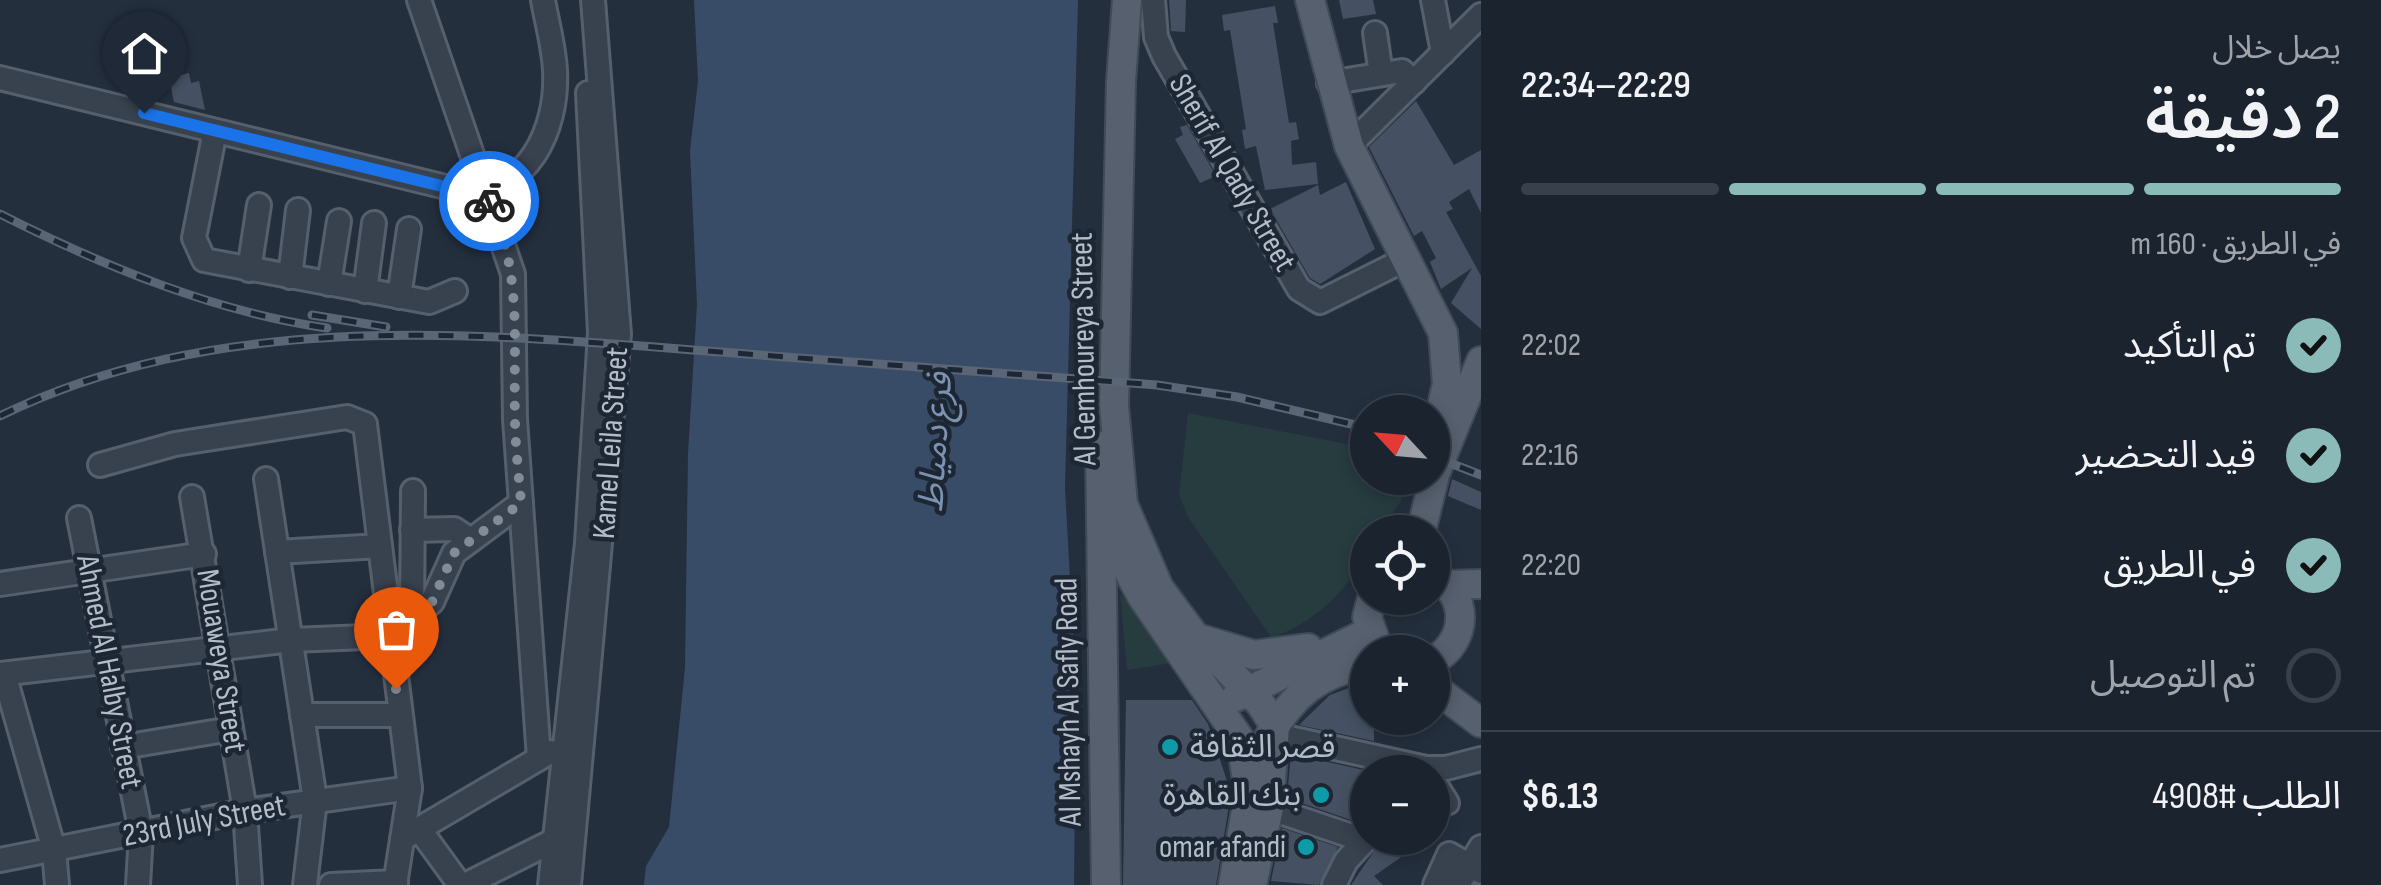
<!DOCTYPE html>
<html lang="ar">
<head>
<meta charset="utf-8">
<style>
  :root { --surface:#1b232e; --page:#242b36; --text:#f1f3f6; --muted:#a0a4aa; --line:#39404a; --accent:#8bbbb9 }
  body { margin:0; font-family:"Sofia Sans Condensed","Noto Sans Arabic",sans-serif; background:var(--page); color:var(--text); direction:rtl; height:100vh; display:flex; flex-direction:column; font-size:38px; white-space:nowrap }
  * { box-sizing:border-box; margin:0 }
  p { font-size:32px; color:var(--muted) }
  .icon { flex:none; width:55px; height:55px; fill:none; stroke:currentColor; stroke-width:2; stroke-linecap:round; stroke-linejoin:round }
  .map { position:relative; flex:1; overflow:hidden; direction:ltr }
  .sheet { display:flex; flex-direction:column; background:var(--surface); width:900px }
  .sheet>* { flex:none }
  .needle { width:65px; rotate:296deg }
  .controls { position:absolute; left:1350px; top:395px; display:grid; gap:20px }
  .controls a { display:grid; place-items:center; width:100px; height:100px; border-radius:50%; background:var(--surface); box-shadow:0 5px 15px #0003,0 0 0 2px var(--line); font-size:50px }
  .pin { position:absolute; display:grid; place-items:center; width:85px; height:85px; color:#fff; margin:-102px -42px; border-radius:50% 50% 50% 0; rotate:-45deg; box-shadow:0 0 10px #0007 }
  .pin .icon { rotate:45deg }
  .courier { position:absolute; display:grid; place-items:center; width:100px; height:100px; margin:-50px; border:8px solid #1a73e8; border-radius:50%; background:#fff; color:#222; box-shadow:0 2px 12px #0007 }
  .overview em { font-style:normal; font-weight:600 }
  .overview div { display:flex; flex-direction:column-reverse }
  .overview { display:flex; align-items:center; justify-content:space-between; height:170px; padding:0 40px }
  h1 { font-size:65px; font-weight:600; line-height:75px }
  .bar { display:grid; grid-template-columns:repeat(4,1fr); gap:15px 10px; align-content:center; height:120px; padding:0 40px }
  .bar i { height:12px; border-radius:8px; background:var(--line) }
  .bar .active { background:var(--accent) }
  .bar p { grid-column:span 4 }
  .line { display:flex; align-items:center; gap:25px; padding:0 40px; border-top:2px solid var(--line) }
  .line div { flex:1 }
  ol { padding:0 40px; list-style:none }
  li { display:flex; align-items:center; gap:30px; height:110px }
  li p { margin-inline-start:auto }
  li .icon { padding:10px; border-radius:50%; background:var(--accent); color:#111; stroke-width:4 }
  li:last-child { color:var(--muted) }
  li i { width:55px; height:55px; border:5px solid var(--line); border-radius:50% }
  main { display:flex; flex:1; min-height:0 }
  .map>svg:first-child { display:block }
  .green { fill:#263c3f }
  .water { fill:#394c67 }
  .building { fill:#455162 }
  .lines { fill:none; stroke-linecap:round; stroke-linejoin:round }
  .minor-casing { stroke:#565f6c; stroke-width:28 }
  .major-casing { stroke:#414a57; stroke-width:32 }
  .minor { stroke:#38414e; stroke-width:22 }
  .major { stroke:#56606e; stroke-width:28 }
  .rail-casing { stroke:#5a6575; stroke-width:9 }
  .rail { stroke:#1d2633; stroke-width:5; stroke-dasharray:15; stroke-linecap:butt }
  .done { stroke:#828b98; stroke-width:10; stroke-dasharray:0 18 }
  .route { stroke:#1a73e8; stroke-width:12 }
  .culture-dot { fill:#0f9aa8; stroke:#1d2633; stroke-width:4 }
  .labels { text-anchor:middle; dominant-baseline:central; stroke-width:9; stroke-linejoin:round; paint-order:stroke }
  .street-label { font-size:32px; fill:#b4bcc9; stroke:#1d2633 }
  .poi-label { font-size:32px; fill:#b4bcc9; stroke:#1d2633; text-anchor:end }
  .water-label { font-size:35px; font-style:italic; fill:#7c92b1; stroke:#1d2633 }
</style>
</head>
<body>
<main>
<section class="sheet">
<div class="overview"><div><h1>2 دقيقة</h1><p>يصل خلال</p></div><em>22:29–22:34</em></div>
<div class="bar"><i class="active"></i><i class="active"></i><i class="active"></i><i></i><p>في الطريق · 160 m</p></div>
<ol>
<li><svg class="icon" aria-label="check" viewBox="0 0 24 24"><path d="M5 12l5 5 9-10"/></svg>تم التأكيد<p>22:02</p></li>
<li><svg class="icon" aria-label="check" viewBox="0 0 24 24"><path d="M5 12l5 5 9-10"/></svg>قيد التحضير<p>22:16</p></li>
<li><svg class="icon" aria-label="check" viewBox="0 0 24 24"><path d="M5 12l5 5 9-10"/></svg>في الطريق<p>22:20</p></li>
<li><i></i>تم التوصيل</li>
</ol>
<div class="line" style="height:130px"><div>الطلب #4908</div><b>$6.13</b></div>
</section>
<div class="map">
<svg width="1481" height="885" viewBox="0 0 1481 885">
  <rect width="100%" height="100%" fill="#242f3e"/>
  <g class="green">
    <path d="M1188,413L1367,448L1368,478H1409L1401,501L1381,532H1368C1368,576 1312,627 1271,637L1188,517L1179,495Z"/>
    <polygon points="1120,593 1172,663 1127,670"/>
  </g>
  <polygon class="water" points="694,0 1078,0 1065,487 1076,693 1074,885 644,885 646,866 669,827 685,668 688,454 697,304 690,151 698,81"/>
  <g class="building">
    <polygon points="1169,0 1186,0 1185,32 1171,31"/>
    <polygon points="1339,0 1373,0 1376,14 1343,19"/>
    <polygon points="1275,6 1278,23 1273,23 1289,123 1296,122 1299,139 1291,141 1292,165 1316,162 1318,184 1265,190 1256,146 1245,149 1242,130 1246,129 1230,30 1224,31 1222,15"/>
    <polygon points="189,73 191,83 199,81 205,110 174,102 169,78"/>
    <polygon points="1416,101 1454,165 1481,150 1481,213 1469,189 1449,202 1453,209 1446,212 1481,276 1481,329 1451,303 1472,268 1441,289 1430,262 1436,258 1422,231 1414,236 1369,147"/>
    <polygon points="1187,125 1216,176 1200,183 1175,139 1183,135 1180,127"/>
    <polygon points="1346,182 1375,249 1320,284 1310,278 1270,209 1318,185 1320,195"/>
    <polygon points="1452,479 1481,492 1481,510 1448,496"/>
    <polygon points="1368,681 1368,718 1374,718 1374,741 1299,725 1330,695"/>
    <polygon points="1126,700 1192,700 1208,724 1231,793 1216,885 1123,885"/>
    <polygon points="1291,754 1373,772 1368,772 1354,821 1287,798"/>
    <polygon points="1282,828 1338,847 1319,885 1271,881"/>
    <polygon points="1383,838 1392,838 1407,853 1374,876 1383,885 1351,885"/>
  </g>
  <g class="lines">
    <g class="minor-casing">
      <g id="minor">
        <polyline points="419,0 513,274 515,419 539,758"/>
        <polyline points="1153,0 1156,37 1164,56 1299,289 1320,302 1404,260"/>
        <polyline points="1433,0 1443,53"/>
        <polyline points="1375,33 1381,74"/>
        <path d="M0,78L462,191C528,195 558,129 555,71C554,47 547,23 543,0"/>
        <polyline points="1329,83 1402,71 1414,82"/>
        <polyline points="215,131 194,238 204,260 429,302 455,291"/>
        <polyline points="1349,146 1481,15"/>
        <polyline points="249,270 259,205"/>
        <polyline points="290,277 298,210"/>
        <polyline points="329,284 339,221"/>
        <polyline points="365,291 374,223"/>
        <polyline points="399,297 409,229"/>
        <polyline points="100,465 175,444 347,417 365,424 410,788 395,885"/>
        <polyline points="266,479 315,800 305,885"/>
        <polyline points="192,497 245,811 250,885"/>
        <polyline points="79,518 141,833 138,885"/>
        <polyline points="412,530 454,529 469,539"/>
        <polyline points="277,552 380,546"/>
        <polyline points="0,584 204,554"/>
        <polyline points="412,618 413,491"/>
        <polyline points="0,674 291,640 390,636 432,602 454,553 521,503"/>
        <polyline points="4,674 54,850 57,885"/>
        <polyline points="302,715 400,715"/>
        <polyline points="1276,735 1426,768 1446,768 1481,759"/>
        <polyline points="123,747 231,729"/>
        <polyline points="1432,779 1447,803"/>
        <polyline points="1269,808 1363,840"/>
        <polyline points="420,830 460,885"/>
        <polyline points="402,839 550,752"/>
        <polyline points="0,860 245,811 410,788"/>
        <polyline points="331,885 396,882"/>
        <polyline points="465,885 553,841"/>
        <polyline points="550,885 587,543 600,333 588,93"/>
        <polyline points="569,885 619,334 593,0"/>
        <polyline points="1334,885 1346,861 1368,837"/>
        <polyline points="1435,885 1449,854 1481,872"/>
        <polyline points="1458,885 1481,847"/>
      </g>
    </g>
    <g class="major-casing">
      <g id="major">
        <polyline points="1127,0 1121,81 1114,406 1123,504 1159,588 1194,635 1260,703 1275,726 1269,808 1252,885"/>
        <polyline points="1310,0 1349,146 1443,333 1447,384 1432,450"/>
        <polyline points="1100,446 1106,885"/>
        <polyline points="1106,528 1141,595 1241,741 1249,793 1233,885"/>
        <polyline points="1421,532 1435,474 1481,361"/>
        <path d="M1432,574C1470,594 1469,642 1432,661"/>
        <polyline points="1449,585 1481,584"/>
        <polyline points="1372,598 1367,617 1378,648"/>
        <polyline points="1204,640 1254,655 1308,648"/>
        <polyline points="1432,686 1481,723"/>
        <polyline points="1236,697 1369,632"/>
        <path d="M1269,737C1293,693 1319,674 1368,663"/>
      </g>
    </g>
    <use href="#minor" class="minor"/>
    <use href="#major" class="major"/>
    <g class="rail-casing">
      <g id="rail">
        <path d="M0,214C101,265 214,312 327,328"/>
        <polyline points="312,315 386,327"/>
        <path d="M0,416C224,307 480,334 720,352C866,363 1011,374 1157,385L1237,397L1368,428"/>
        <polyline points="1432,456 1481,475"/>
      </g>
    </g>
    <use href="#rail" class="rail"/>
  </g>
  <g class="lines">
    <path class="done" d="M396,689L390,636L432,602L454,553L521,503C519,475 515,446 515,417C513,341 523,272 489,201"/>
    <polyline class="route" points="144,113 462,191 484,192 489,201"/>
  </g>
  <g class="culture-dot">
    <circle cx="1170" cy="747" r="10"/>
    <circle cx="1321" cy="795" r="10"/>
    <circle cx="1306" cy="847" r="10"/>
  </g>
  <g class="labels">
    <g class="street-label">
      <text transform="translate(1232 173) rotate(60)">Sherif Al Qady Street</text>
      <text transform="translate(1084 349) rotate(-91)">Al Gemhoureya Street</text>
      <text transform="translate(611 443) rotate(-86)">Kamel Leila Street</text>
      <text transform="translate(221 661) rotate(81)">Mouaweya Street</text>
      <text transform="translate(109 672) rotate(79)">Ahmed Al Halby Street</text>
      <text transform="translate(1069 702) rotate(-91)">Al Mshayh Al Safly Road</text>
      <text transform="translate(204 821) rotate(-11)">23rd July Street</text>
    </g>
    <g class="poi-label">
      <text x="1190" y="747" text-anchor="start">قصر الثقافة</text>
      <text x="1301" y="795">بنك القاهرة</text>
      <text x="1286" y="847">omar afandi</text>
    </g>
    <g class="water-label">
      <text transform="translate(936 442) rotate(-86)">فرع دمياط</text>
    </g>
  </g>
</svg>
<div class="controls">
<a><svg class="needle" viewBox="-14 -14 28 28"><path d="M0-13l5 13h-10z" fill="#e53935"/><path d="M0 13l5-13h-10z" fill="#a0a4aa"/></svg></a>
<a><svg class="icon" aria-label="locate" viewBox="0 0 24 24"><circle cx="12" cy="12" r="6"/><path d="M12 2v4M12 18v4M2 12h4M18 12h4"/></svg></a>
<a>+</a>
<a>−</a>
</div>
<div class="pin" style="left:396px;top:689px;background:#ea580c"><svg class="icon" aria-label="bag" viewBox="0 0 24 24"><path d="M5 8h14l-1 12H6zM9 8a3 3 0 0 1 6 0"/></svg></div>
<div class="pin" style="left:144px;top:113px;background:#1f2937"><svg class="icon" aria-label="home" viewBox="0 0 24 24"><path d="M3 11l9-7 9 7M6 9v11h12V9"/></svg></div>
<div class="courier" style="left:489px;top:201px"><svg class="icon" aria-label="bike" viewBox="0 0 24 24"><circle cx="6" cy="16" r="4"/><circle cx="18" cy="16" r="4"/><path d="M6 16l4-8h5l3 8M10 8l3 8H6M13 5h3"/></svg></div>
</div>
</main>
</body>
</html>
